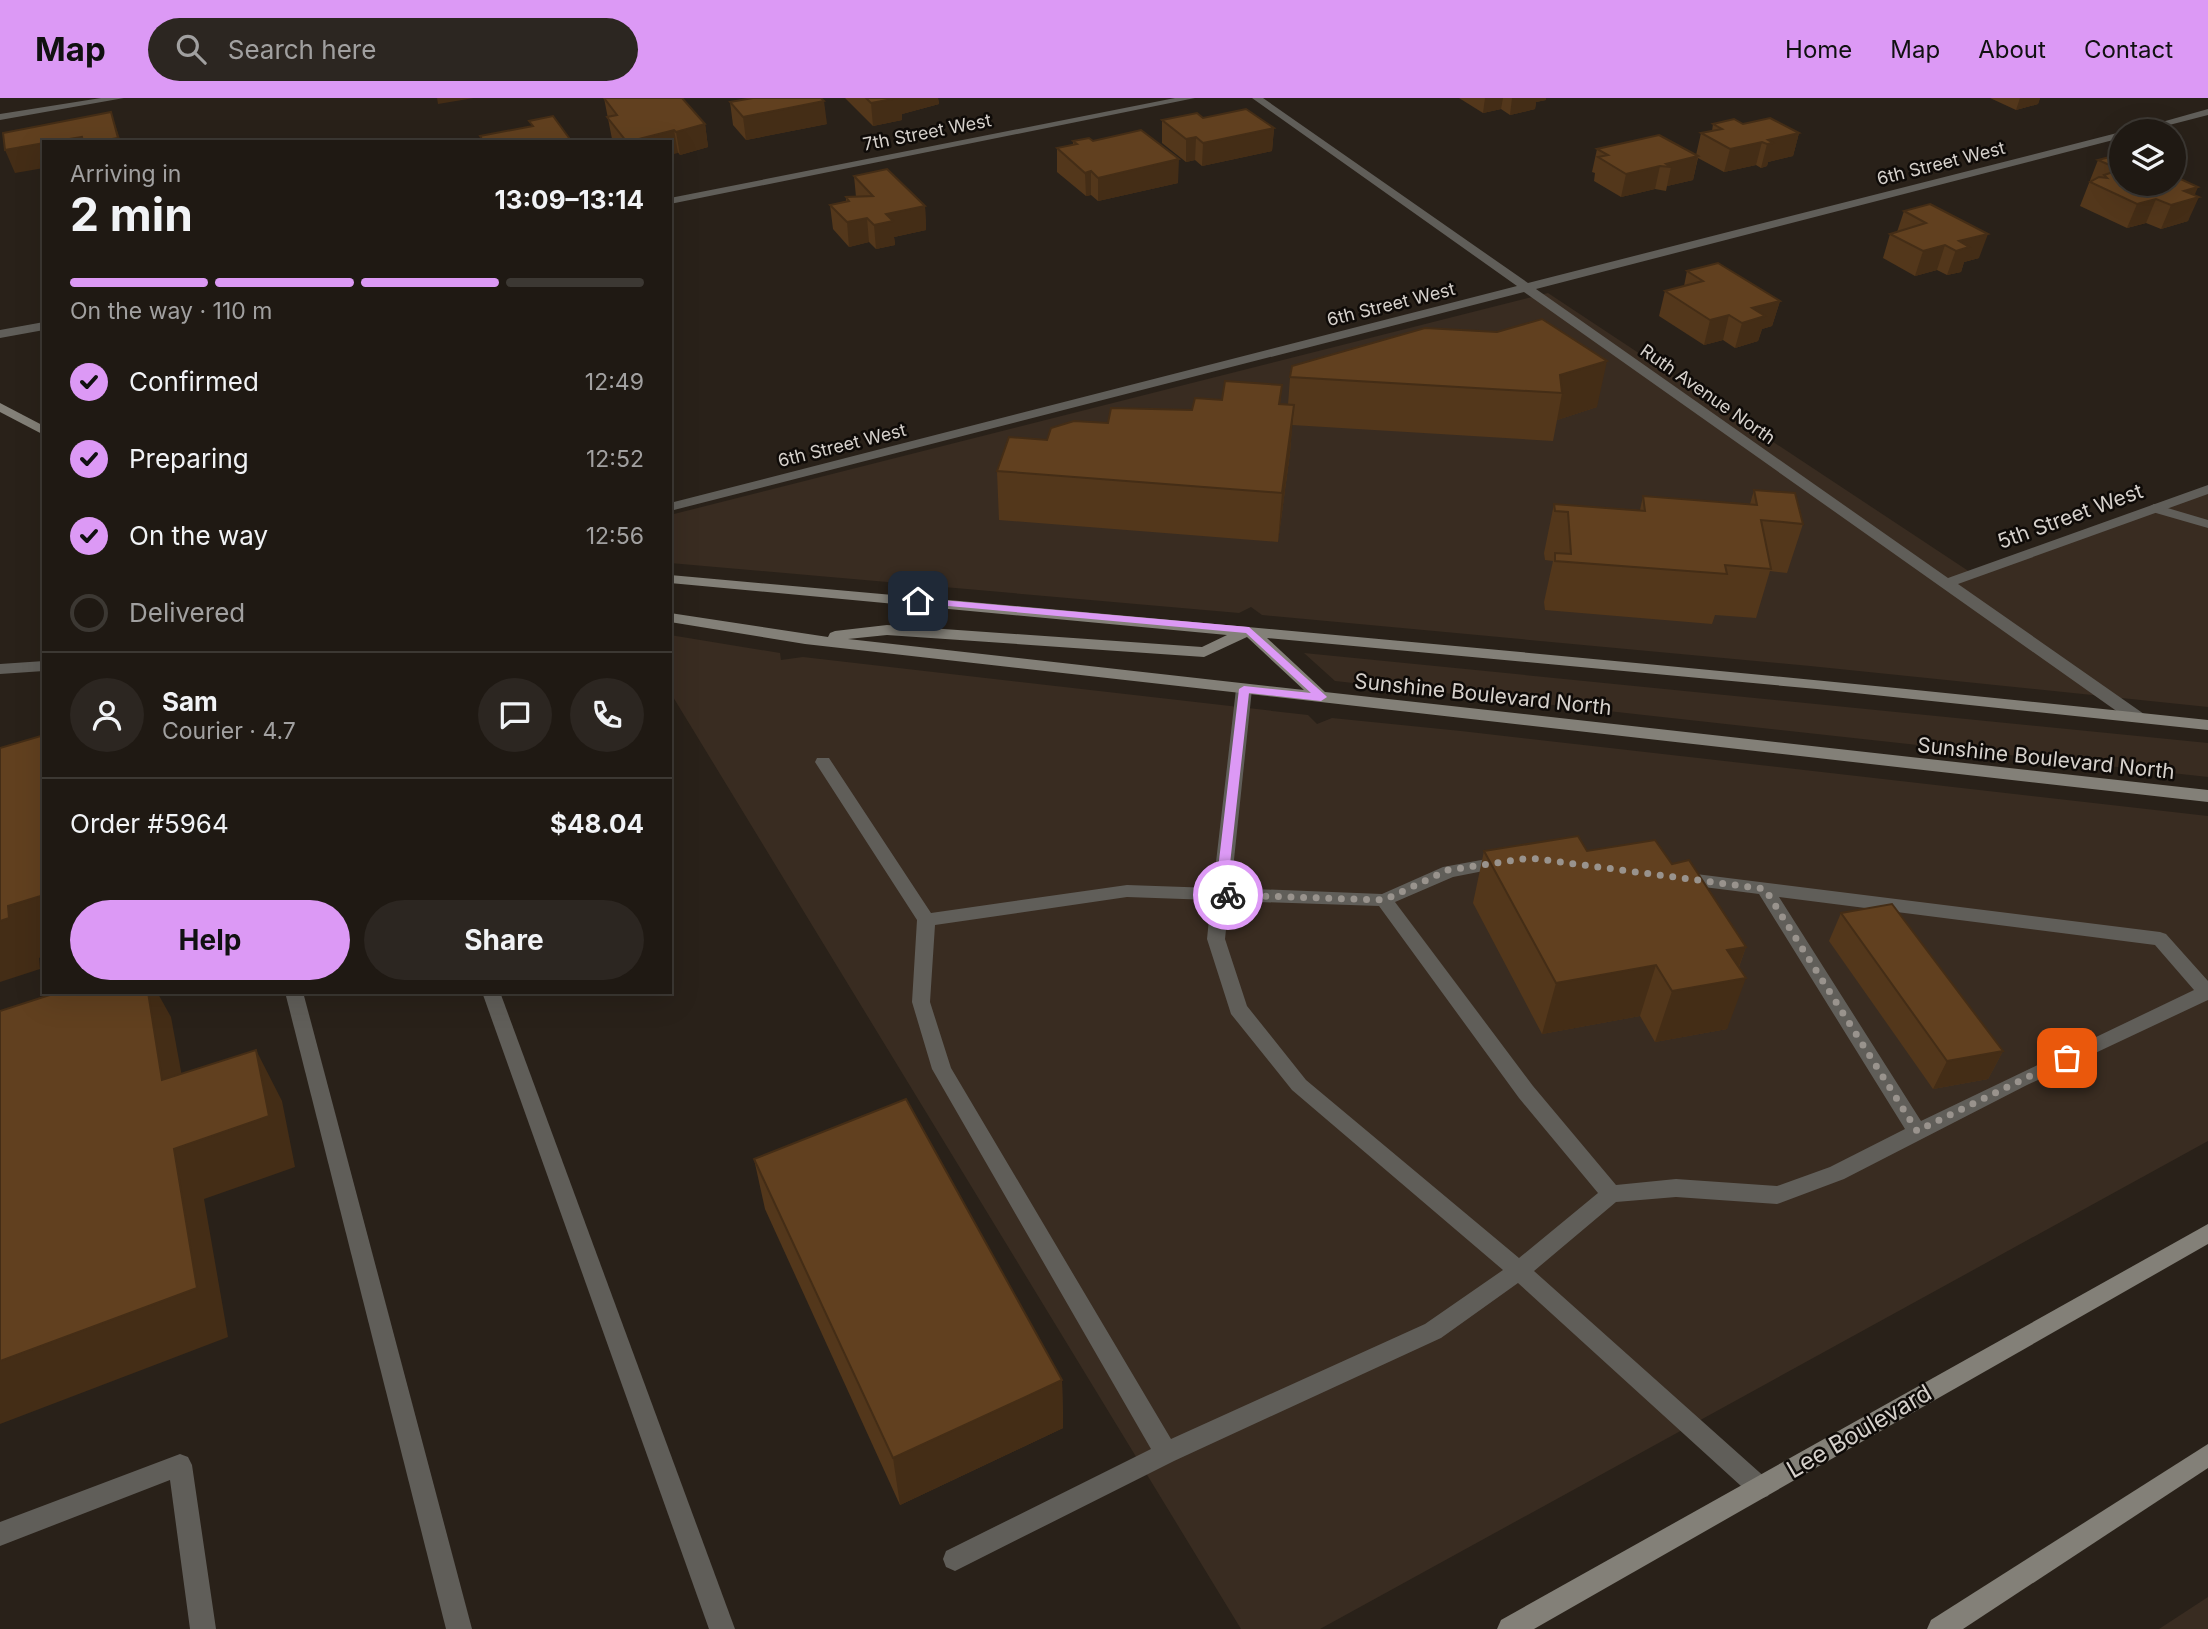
<!DOCTYPE html>
<html lang="en">
<head>
<meta charset="utf-8">
<style>
  :root { --surface:#1f1913; --page:#2c2621; --text:#f1f3f6; --muted:#a1a0a0; --line:#3c3833; --accent:#dc99f5 }
  body { margin:0; font-family:Inter,sans-serif; background:var(--page); color:var(--text); height:100vh; display:flex; flex-direction:column; font-size:26px; white-space:nowrap }
  * { box-sizing:border-box; margin:0 }
  p { font-size:23px; color:var(--muted) }
  .icon { flex:none; width:38px; height:38px; fill:none; stroke:currentColor; stroke-width:2; stroke-linecap:round; stroke-linejoin:round }
  .map { position:relative; flex:1; overflow:hidden }
  .details { position:absolute; left:42px; top:42px; width:630px; height:854px; display:flex; flex-direction:column; background:var(--surface); border-radius:0px; box-shadow:0 7px 28px #0002,0 0 0 2px var(--line) }
  .details>* { flex:none }
  .tools { position:absolute; left:2109px; top:21px; display:grid; gap:14px }
  .tools a { display:grid; place-items:center; width:77px; height:77px; border-radius:50%; background:var(--surface); box-shadow:0 7px 28px #0002,0 0 0 2px var(--line); font-size:35px }
  .pin { position:absolute; display:grid; place-items:center; width:60px; height:60px; color:#fff; margin:-30px; border-radius:14px; box-shadow:0 4px 10px #0006 }
  .courier { position:absolute; display:grid; place-items:center; width:70px; height:70px; margin:-35px; border:5px solid #dc99f5; border-radius:50%; background:#fff; color:#222; box-shadow:0 2px 9px #0007 }
  .overview em { font-style:normal; font-weight:700 }
  .overview div { display:flex; flex-direction:column-reverse }
  .overview { display:flex; align-items:center; justify-content:space-between; height:119px; padding:0 28px }
  h1 { font-size:46px; font-weight:700; line-height:52px }
  .bar { display:grid; grid-template-columns:repeat(4,1fr); gap:10px 7px; align-content:center; height:84px; padding:0 28px }
  .bar i { height:9px; border-radius:5px; background:var(--line) }
  .bar .active { background:var(--accent) }
  .bar p { grid-column:span 4 }
  .line { display:flex; align-items:center; gap:18px; padding:0 28px; border-top:2px solid var(--line) }
  .line div { flex:1 }
  .round { display:grid; place-items:center; flex:none; width:74px; height:74px; border-radius:37px; background:var(--page) }
  ol { padding:0 28px; list-style:none }
  li { display:flex; align-items:center; gap:21px; height:77px }
  li p { margin-inline-start:auto }
  li .icon { padding:7px; border-radius:50%; background:var(--accent); color:#111; stroke-width:4 }
  li:last-child { color:var(--muted) }
  li i { width:38px; height:38px; border:4px solid var(--line); border-radius:50% }
  .primary-button { display:flex; gap:14px; margin-top:auto; padding:14px 28px }
  .primary-button a { flex:1; height:80px; border-radius:42px; background:var(--accent); color:#111; font-size:28px; font-weight:700; line-height:80px; text-align:center }
  .primary-button a+a { background:var(--page); color:var(--text) }
  header { display:flex; align-items:center; gap:42px; box-sizing:border-box; height:98px; padding:0 35px; background:var(--accent); color:#111 }
  header strong { font-size:33px }
  nav { display:flex; gap:38px; margin-inline-start:auto; font-size:24px }
  .search { width:490px; height:63px; background:var(--page); display:flex; align-items:center; gap:18px; box-sizing:border-box; padding:0 24px; border-radius:38px; color:var(--muted); font-size:26px }
  .map>svg:first-child { display:block }
  .built { fill:#392c21 }
  .lines { fill:none; stroke-linecap:round; stroke-linejoin:round }
  .lane { fill:#605e59; fill-rule:evenodd }
  .street { fill:#605e59; fill-rule:evenodd }
  .secondary { fill:#838078; fill-rule:evenodd }
  .wall { fill:#53371b }
  .shaded-wall { fill:#442d16 }
  .building { fill:#61401f; stroke:#442d16; stroke-width:2 }
  .route { fill:#dc99f5 }
  .done { stroke:#99938d; stroke-width:7; stroke-dasharray:0 12.6 }
  .labels { text-anchor:middle; dominant-baseline:central; stroke-width:5; stroke-linejoin:round; paint-order:stroke }
  .far-street-label { font-size:18px; fill:#d6d1cc; stroke:#0f0b08 }
  .street-label { font-size:21px; fill:#d6d1cc; stroke:#0f0b08 }
  .near-street-label { font-size:24px; fill:#d6d1cc; stroke:#0f0b08 }
</style>
</head>
<body>
<header>
<strong>Map</strong>
<div class="search"><svg class="icon" aria-label="search" viewBox="0 0 24 24"><circle cx="10" cy="10" r="6"/><path d="M15 15l6 6"/></svg>Search here</div>
<nav><a>Home</a><a>Map</a><a>About</a><a>Contact</a></nav>
</header>
<div class="map">
<svg width="2208" height="1531" viewBox="0 0 2208 1531">
  <rect width="100%" height="100%" fill="#292119"/>
  <g class="built">
    <polygon points="1548,195 1973,476 2208,392 2208,609 1810,568 1262,517 1251,509 1239,515 670,465 670,417"/>
    <polygon points="670,537 780,555 781,562 803,559 1308,617 1317,626 1332,620 1461,633 2208,718 2208,1043 1320,1531 1241,1531 670,594"/>
    <polygon points="1304,555 2208,645 2208,679 1335,583"/>
    <polygon points="2208,1498 2208,1531 2159,1531 2208,1499"/>
  </g>
  <g class="lines">
    <g class="lane">
      <polygon points="2154,406 2208,422 2208,430 2149,413 2147,410"/>
      <polygon points="44,563 44,573 0,576 0,566"/>
      <path d="M1244,586L1252,591L1231,790L1382,796L1443,769L1503,758L1509,760L1512,764L1509,768L1453,779L1395,804L1533,988L1616,1087L1676,1081L1777,1088L1830,1069L1905,1031L1759,796L1680,786L1674,784L1671,780L1674,776L1680,774L2160,834L2166,836L2208,883V902L2027,987L1844,1081L1777,1106L1676,1099L1616,1104L1534,1173L1768,1382L1772,1390L1768,1398L1760,1401L1752,1398L1518,1185L1441,1240L1174,1363L955,1473L946,1469L943,1461L946,1453L1151,1351L932,971L912,904L917,822L815,664L817,660H829L931,815L1127,787L1213,790L1236,591ZM1127,799L1211,802L1207,841L1231,916L1292,992L1503,1172L1425,1226L1171,1341L951,970L930,904L935,827ZM1779,799L2155,847L2194,892L1921,1023ZM1229,803L1379,808L1519,1000L1598,1095L1519,1160L1306,982L1247,908L1225,841Z"/>
      <polygon points="285,894 303,894 472,1531 446,1531"/>
      <polygon points="482,894 500,894 735,1531 709,1531"/>
      <polygon points="180,1356 188,1359 192,1367 216,1531 190,1531 170,1382 0,1448 0,1424"/>
    </g>
    <g class="street">
      <polygon points="101,0 124,0 0,22 0,16"/>
      <polygon points="1175,0 1195,0 670,106 670,100"/>
      <polygon points="1252,0 1263,0 1528,185 2121,34 2121,40 1536,191 1948,480 2208,387 2208,396 1958,486 2144,616 2146,620 2144,624 2132,624 1524,194 670,413 670,405 1517,188"/>
      <polygon points="2208,11 2208,17 2146,33 2130,33"/>
      <polygon points="44,224 44,232 0,240 0,232"/>
    </g>
    <g class="secondary">
      <polygon points="0,305 44,328 44,337 0,314"/>
      <path d="M670,477C1183,523 1695,568 2208,622V632L1817,591L1267,540L1325,594L2208,692V704L805,546L670,524V515L828,539L830,535L835,533L887,527L1202,549L1227,537L670,485ZM887,537L1204,559L1247,539L1304,592L848,541Z"/>
      <polygon points="2208,1126 2208,1146 1534,1531 1497,1531 1501,1522"/>
      <polygon points="2208,1346 2208,1370 1963,1531 1927,1531 1931,1522"/>
    </g>
  </g>
  <g class="wall">
    <polygon points="604,0 705,26 708,49 680,57 670,44 614,44 612,41"/>
    <polygon points="845,0 938,0 939,6 902,16 902,22 873,28"/>
    <polygon points="1459,0 1546,0 1546,2 1536,4 1535,11 1510,17 1501,11 1483,15"/>
    <polygon points="1990,0 2040,0 2038,6 2016,12"/>
    <polygon points="730,4 827,26 746,42 733,27"/>
    <polygon points="1203,20 1274,30 1272,53 1202,68 1195,62 1186,64 1162,45 1162,22"/>
    <polygon points="1713,26 1743,26 1799,35 1793,58 1768,64 1767,68 1761,70 1756,67 1724,74 1698,60 1693,82 1667,88 1666,93 1655,91 1621,99 1594,83 1595,75 1592,74 1597,51 1696,57 1701,35 1712,33"/>
    <polygon points="1073,43 1093,43 1178,85 1098,103 1091,97 1086,98 1057,74 1057,50 1073,47"/>
    <polygon points="2121,56 2121,86 2194,97 2188,123 2161,131 2146,125 2127,130 2080,108 2098,62"/>
    <polygon points="854,78 925,108 926,132 894,139 895,147 876,151 869,144 849,149 833,131 830,107 846,103 846,99 856,99"/>
    <polygon points="1930,106 1979,160 1964,164 1961,174 1947,177 1937,172 1915,178 1883,160 1890,136 1897,134 1904,113"/>
    <polygon points="1687,173 1780,203 1772,228 1762,231 1758,243 1735,250 1723,242 1704,247 1659,218 1665,193 1684,188"/>
    <polygon points="1425,230 1597,309 1557,322 1553,343 1292,327 1290,355 1278,444 999,422 997,373 1047,342 1108,325 1192,312 1222,302 1282,287 1280,306 1288,307 1290,279"/>
    <polygon points="1754,392 1803,426 1787,475 1770,473 1756,520 1715,517 1712,526 1545,512 1544,504 1553,463 1545,462 1544,455 1554,406 1640,412 1643,398 1750,406"/>
    <polygon points="1484,753 1587,753 1672,766 1746,849 1739,869 1727,931 1655,944 1640,918 1542,936 1473,805"/>
    <polygon points="1841,815 2003,953 1988,981 1933,991 1829,843"/>
    <polygon points="754,1061 1062,1282 1063,1330 900,1407 765,1111"/>
  </g>
  <g class="shaded-wall">
    <polygon points="437,0 474,0 438,6"/>
    <polygon points="896,0 938,0 939,6 902,16 902,22 873,28 871,5"/>
    <polygon points="1485,0 1503,0 1501,11 1483,15"/>
    <polygon points="1512,0 1546,0 1546,2 1536,4 1535,11 1510,17"/>
    <polygon points="2020,0 2040,0 2038,6 2016,12"/>
    <polygon points="824,3 827,26 746,42 743,19"/>
    <polygon points="111,14 121,44 94,44"/>
    <polygon points="705,26 708,49 680,57 676,34"/>
    <polygon points="1274,30 1272,53 1202,68 1203,45"/>
    <polygon points="674,32 678,55 670,57 670,44 628,44"/>
    <polygon points="1799,35 1793,58 1768,64 1767,68 1761,70 1768,42"/>
    <polygon points="82,39 84,44 51,44"/>
    <polygon points="1196,39 1195,62 1186,64 1186,41"/>
    <polygon points="1762,44 1756,67 1724,74 1730,51"/>
    <polygon points="44,45 44,70 15,75 5,52"/>
    <polygon points="1698,58 1693,82 1667,88 1671,69 1666,66"/>
    <polygon points="1179,61 1178,85 1098,103 1098,80"/>
    <polygon points="1660,68 1655,91 1621,99 1626,76"/>
    <polygon points="1091,73 1091,97 1086,98 1085,75"/>
    <polygon points="2198,89 2193,101 2199,99 2188,123 2161,131 2171,107 2184,93"/>
    <polygon points="2156,101 2146,125 2127,130 2137,106"/>
    <polygon points="925,108 926,132 894,139 895,147 876,151 874,127 886,116"/>
    <polygon points="867,120 869,144 849,149 847,124"/>
    <polygon points="1988,136 1979,160 1964,164 1961,174 1947,177 1959,143"/>
    <polygon points="1945,147 1937,172 1915,178 1923,153"/>
    <polygon points="1780,203 1772,228 1762,231 1758,243 1735,250 1742,225 1752,210"/>
    <polygon points="1729,217 1723,242 1704,247 1710,222"/>
    <polygon points="1607,263 1597,309 1557,322 1562,295 1560,277"/>
    <polygon points="1294,307 1290,355 1278,444 1282,395"/>
    <polygon points="44,797 44,858 39,860 40,871 0,884 0,823 8,808"/>
    <polygon points="1746,849 1734,882 1746,880 1727,931 1655,944 1672,893 1727,852"/>
    <polygon points="1656,867 1640,918 1542,936 1556,885"/>
    <polygon points="148,894 157,894 171,919 192,1033 162,982"/>
    <polygon points="256,952 282,1003 295,1069 204,1101 228,1239 0,1326 0,1263"/>
    <polygon points="2003,953 1988,981 1933,991 1947,963"/>
    <polygon points="1062,1282 1063,1330 900,1407 893,1360"/>
  </g>
  <g class="building">
    <polygon points="604,0 682,0 705,26 676,34 674,32 627,44 607,19 617,17"/>
    <polygon points="753,0 821,0 824,3 743,19 730,4"/>
    <polygon points="866,0 898,0 871,5"/>
    <polygon points="1246,11 1274,30 1203,45 1196,39 1186,41 1162,22 1197,15 1203,20"/>
    <polygon points="111,14 118,40 94,44 83,44 82,39 51,44 44,44 44,45 5,52 3,35"/>
    <polygon points="553,18 572,44 484,44 480,38 533,28 529,23"/>
    <polygon points="1770,20 1799,35 1768,42 1773,45 1767,46 1762,44 1730,51 1701,35 1722,31 1713,26 1734,21 1743,26"/>
    <polygon points="1141,32 1179,61 1098,80 1091,73 1085,75 1057,50 1077,46 1073,43 1089,40 1093,43"/>
    <polygon points="1659,37 1698,58 1666,66 1671,69 1660,68 1626,76 1598,59 1608,57 1597,51"/>
    <polygon points="2121,56 2121,72 2098,62"/>
    <polygon points="887,71 925,108 886,116 893,123 874,127 867,120 847,124 830,107 849,103 846,99 873,98 854,78"/>
    <polygon points="2113,74 2121,74 2121,86 2174,86 2174,78 2198,89 2184,93 2199,99 2171,107 2156,101 2137,106 2090,84 2099,79 2107,80 2104,77"/>
    <polygon points="1930,106 1988,136 1959,143 1969,149 1956,153 1945,147 1923,153 1890,136 1926,125 1904,113"/>
    <polygon points="1718,165 1780,203 1752,210 1765,218 1742,225 1729,217 1710,222 1665,193 1703,183 1687,173"/>
    <polygon points="1542,221 1607,263 1560,277 1562,295 1290,279 1292,268 1425,230 1497,234"/>
    <polygon points="1225,283 1282,287 1279,306 1294,307 1282,395 997,373 1009,339 1047,342 1051,330 1074,323 1108,325 1111,310 1192,312 1195,300 1222,302"/>
    <polygon points="1754,392 1795,395 1803,426 1761,422 1771,471 1725,467 1727,476 1555,463 1555,455 1571,456 1568,414 1555,413 1554,406 1645,413 1643,398 1757,407"/>
    <polygon points="44,637 44,797 8,808 9,820 0,823 0,650"/>
    <polygon points="1578,738 1587,753 1655,742 1672,766 1689,762 1746,849 1727,852 1746,880 1672,893 1656,867 1556,885 1484,753"/>
    <polygon points="1892,806 2003,953 1947,963 1841,815"/>
    <polygon points="59,894 148,894 162,982 256,952 269,1018 174,1051 197,1190 0,1263 0,913"/>
    <polygon points="906,1001 1062,1282 893,1360 754,1061"/>
  </g>
  <polygon class="route" points="918,500 1249,529 1325,597 1327,599 1321,603 1249,595 1227,793 1232,794 1232,800 1221,801 1215,797 1239,591 1244,588 1311,595 1246,535 915,505"/>
  <g class="lines">
    <polyline class="done" points="1228,797 1384,802 1448,772 1530,760 1765,791 1917,1033 2067,960"/>
  </g>
  <g class="labels">
    <g class="far-street-label">
      <text transform="translate(927 34) rotate(-11)">7th Street West</text>
      <text transform="translate(1941 65) rotate(-14)">6th Street West</text>
      <text transform="translate(1391 206) rotate(-14)">6th Street West</text>
      <text transform="translate(1708 296) rotate(35)">Ruth Avenue North</text>
      <text transform="translate(842 347) rotate(-14)">6th Street West</text>
    </g>
    <g class="street-label">
      <text transform="translate(2070 418) rotate(-20)">5th Street West</text>
      <text transform="translate(1483 596) rotate(6)">Sunshine Boulevard North</text>
      <text transform="translate(2046 660) rotate(6)">Sunshine Boulevard North</text>
    </g>
    <g class="near-street-label">
      <text transform="translate(1859 1333) rotate(-30)">Lee Boulevard</text>
    </g>
  </g>
</svg>
<div class="tools">
<a><svg class="icon" aria-label="layers" viewBox="0 0 24 24"><path d="M12 4l9 5-9 5-9-5zM3 14l9 5 9-5"/></svg></a>
</div>
<div class="pin" style="left:2067px;top:960px;background:#ea580c"><svg class="icon" aria-label="bag" viewBox="0 0 24 24"><path d="M5 8h14l-1 12H6zM9 8a3 3 0 0 1 6 0"/></svg></div>
<div class="pin" style="left:918px;top:503px;background:#1f2937"><svg class="icon" aria-label="home" viewBox="0 0 24 24"><path d="M3 11l9-7 9 7M6 9v11h12V9"/></svg></div>
<div class="courier" style="left:1228px;top:797px"><svg class="icon" aria-label="bike" viewBox="0 0 24 24"><circle cx="6" cy="16" r="4"/><circle cx="18" cy="16" r="4"/><path d="M6 16l4-8h5l3 8M10 8l3 8H6M13 5h3"/></svg></div>
<section class="details">
<div class="overview"><div><h1>2 min</h1><p>Arriving in</p></div><em>13:09–13:14</em></div>
<div class="bar"><i class="active"></i><i class="active"></i><i class="active"></i><i></i><p>On the way · 110 m</p></div>
<ol>
<li><svg class="icon" aria-label="check" viewBox="0 0 24 24"><path d="M5 12l5 5 9-10"/></svg>Confirmed<p>12:49</p></li>
<li><svg class="icon" aria-label="check" viewBox="0 0 24 24"><path d="M5 12l5 5 9-10"/></svg>Preparing<p>12:52</p></li>
<li><svg class="icon" aria-label="check" viewBox="0 0 24 24"><path d="M5 12l5 5 9-10"/></svg>On the way<p>12:56</p></li>
<li><i></i>Delivered</li>
</ol>
<div class="line" style="height:126px"><a class="round"><svg class="icon" aria-label="person" viewBox="0 0 24 24"><circle cx="12" cy="8" r="4"/><path d="M4 21q1-7 8-7t8 7"/></svg></a><div><b>Sam</b><p>Courier · 4.7</p></div><a class="round"><svg class="icon" aria-label="chat" viewBox="0 0 24 24"><path d="M4 5h16v11H9l-5 4z"/></svg></a><a class="round"><svg class="icon" aria-label="phone" viewBox="0 0 24 24"><path d="M5 4h4l2 5-3 2q2 4 5 5l2-3 5 2v4C11 20 4 13 5 4z"/></svg></a></div>
<div class="line" style="height:91px"><div>Order #5964</div><b>$48.04</b></div>
<div class="primary-button"><a>Help</a><a>Share</a></div>
</section>
</div>
</body>
</html>
